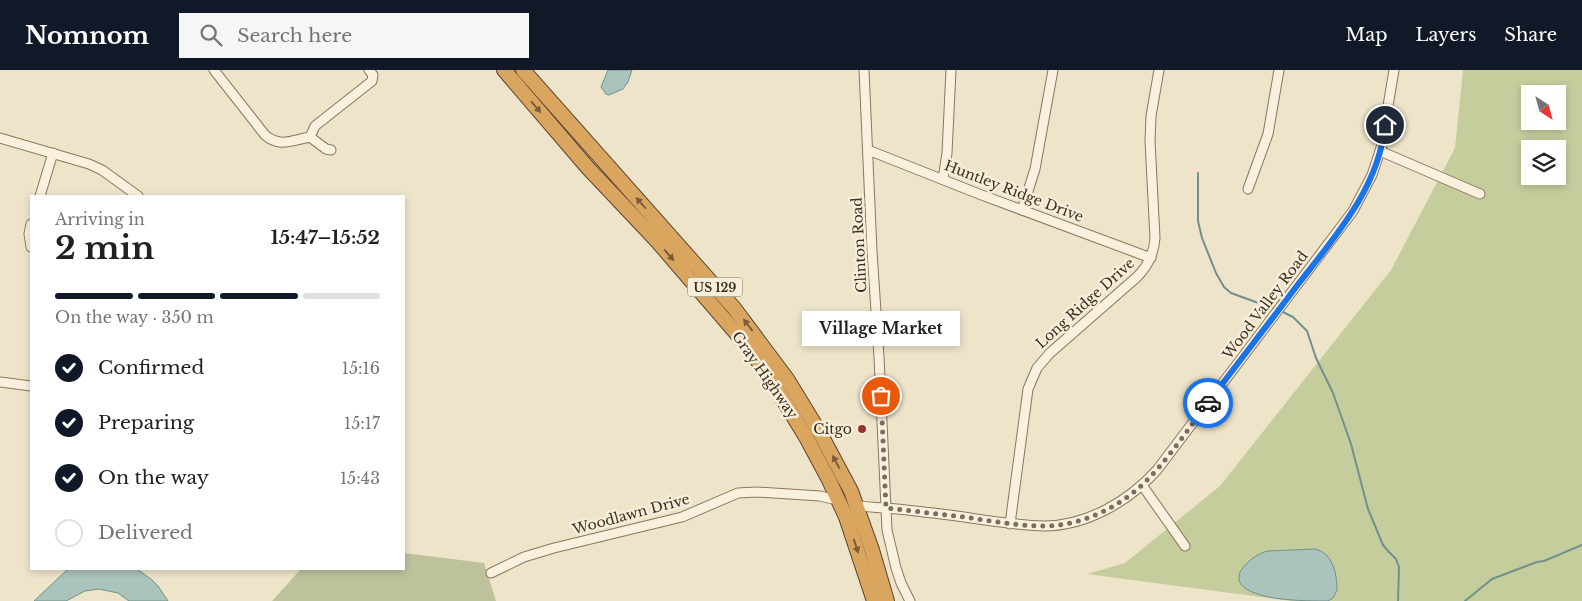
<!DOCTYPE html>
<html lang="en">
<head>
<meta charset="utf-8">
<style>
  :root { --surface:#fff; --page:#f6f6f6; --text:#202124; --muted:#757577; --line:#e0e0e0; --accent:#111827 }
  body { margin:0; font-family:"Libre Baskerville",serif; background:var(--page); color:var(--text); height:100vh; display:flex; flex-direction:column; font-size:19px; white-space:nowrap }
  * { box-sizing:border-box; margin:0 }
  p { font-size:16px; color:var(--muted) }
  .icon { flex:none; width:28px; height:28px; fill:none; stroke:currentColor; stroke-width:2; stroke-linecap:round; stroke-linejoin:round }
  .map { position:relative; flex:1; overflow:hidden }
  .details { position:absolute; left:30px; top:125px; width:375px; height:375px; display:flex; flex-direction:column; background:var(--surface); border-radius:0px; box-shadow:0 2px 8px #0003 }
  .details>* { flex:none }
  .needle { width:32px; rotate:144deg }
  .buttons { position:absolute; left:1521px; top:15px; display:grid; gap:10px }
  .buttons a { display:grid; place-items:center; width:45px; height:45px; border-radius:0px; background:var(--surface); box-shadow:0 2px 8px #0003; font-size:25px }
  .pin { position:absolute; display:grid; place-items:center; width:42px; height:42px; color:#fff; margin:-21px; border:2px solid #fff; border-radius:50%; box-shadow:0 1px 5px #0007 }
  .courier { position:absolute; display:grid; place-items:center; width:50px; height:50px; margin:-25px; border:4px solid #1a73e8; border-radius:50%; background:#fff; color:#222; box-shadow:0 1px 6px #0007 }
  .bubble { position:absolute; height:35px; border-radius:0px; background:var(--surface); box-shadow:0 2px 8px #0003; font-size:16px; font-weight:800; line-height:35px; text-align:center }
  .overview em { font-style:normal; font-weight:800 }
  .overview div { display:flex; flex-direction:column-reverse }
  .overview { display:flex; align-items:center; justify-content:space-between; height:85px; padding:0 25px }
  h1 { font-size:32px; font-weight:800; line-height:38px }
  .bar { display:grid; grid-template-columns:repeat(4,1fr); gap:8px 5px; align-content:center; height:60px; padding:0 25px }
  .bar i { height:6px; border-radius:4px; background:var(--line) }
  .bar .on { background:var(--accent) }
  .bar p { grid-column:span 4 }
  ol { padding:0 25px; list-style:none }
  li { display:flex; align-items:center; gap:15px; height:55px }
  li p { margin-inline-start:auto }
  li .icon { padding:5px; border-radius:50%; background:var(--accent); color:#fff; stroke-width:4 }
  li:last-child { color:var(--muted) }
  li i { width:28px; height:28px; border:2px solid var(--line); border-radius:50% }
  header { display:flex; align-items:center; gap:30px; box-sizing:border-box; height:70px; padding:0 25px; background:var(--accent); color:#fff }
  header strong { font-size:24px }
  nav { display:flex; gap:28px; margin-inline-start:auto; font-size:18px }
  .search { width:350px; height:45px; background:var(--page); display:flex; align-items:center; gap:12px; box-sizing:border-box; padding:0 18px; border-radius:0px; color:var(--muted); font-size:19px }
  .map>svg:first-child { display:block }
  .green { fill:#c6cd9d; fill-rule:evenodd }
  .cemetery { fill:#bdc29c }
  .water { fill:#aac3bc; stroke:#71918a }
  .lines { fill:none; stroke-linecap:round; stroke-linejoin:round }
  .stream { stroke:#71918a; stroke-width:2 }
  .minor-casing { stroke:#8b765e; stroke-width:11 }
  .highway-casing { stroke:#594532; stroke-width:16 }
  .minor { stroke:#f9f1dd; stroke-width:9 }
  .highway { stroke:#daa55e; stroke-width:14 }
  .oneway { fill:#7b5e39 }
  .done { stroke:#7a6e5c; stroke-width:5; stroke-dasharray:0 9 }
  .route { stroke:#1a73e8; stroke-width:6 }
  .poi-dot { fill:#99302f; stroke:#f6eed9; stroke-width:2 }
  .labels { text-anchor:middle; dominant-baseline:central; stroke-width:5; stroke-linejoin:round; paint-order:stroke }
  .shield { fill:#f6eed9; stroke:#746858; stroke-width:1 }
  .shield-label { font-size:12px; font-weight:bold; fill:#3c2e21 }
  .street-label { font-size:14px; fill:#3c2e21; stroke:#f6eed9 }
  .poi-label { font-size:14px; fill:#3c2e21; stroke:#f6eed9; text-anchor:end }
</style>
</head>
<body>
<header>
<strong>Nomnom</strong>
<div class="search"><svg class="icon" aria-label="search" viewBox="0 0 24 24"><circle cx="10" cy="10" r="6"/><path d="M15 15l6 6"/></svg>Search here</div>
<nav><a>Map</a><a>Layers</a><a>Share</a></nav>
</header>
<div class="map">
<svg width="1582" height="531" viewBox="0 0 1582 531">
  <rect width="100%" height="100%" fill="#eee4ca"/>
  <path class="green" d="M1463,0H1582V531H1291L1087,504L1125,493L1220,416L1391,200L1455,78ZM1530,24H1558V51H1530ZM1530,79H1558V106H1530Z"/>
  <polygon class="cemetery" points="404,483 484,493 496,531 272,531 301,499 404,499"/>
  <g class="water">
    <polygon points="608,0 632,0 628,12 623,19 609,25 606,24 601,17"/>
    <path d="M1315,479C1333,483 1337,504 1337,520L1333,528L1328,531C1305,531 1252,531 1240,513C1238,507 1239,503 1242,499C1248,491 1258,483 1268,481Z"/>
    <polygon points="68,499 137,499 151,509 158,516 168,531 129,531 118,523 99,519 85,521 66,531 34,531"/>
  </g>
  <g class="lines">
    <g class="stream">
      <polyline points="1198,103 1198,151 1202,168 1216,203 1224,217 1231,223 1275,239"/>
      <polyline points="1283,242 1293,247 1307,261 1316,288 1333,323 1351,374 1368,439 1383,475 1389,482 1396,489 1399,497 1398,531"/>
      <polyline points="1465,531 1492,509 1537,492 1544,491 1582,475"/>
    </g>
    <g class="minor-casing">
      <g id="minor">
        <path d="M214,0L265,65C280,78 292,70 310,67L326,79L331,80"/>
        <polyline points="864,0 872,181 879,287 887,460 896,498 901,513 910,531"/>
        <polyline points="310,67 315,56 372,11 373,5 369,0"/>
        <polyline points="0,68 89,94 102,100 138,126"/>
        <polyline points="868,80 979,124 1151,188"/>
        <polyline points="1380,81 1480,124"/>
        <polyline points="943,109 947,83 951,0"/>
        <polyline points="1248,119 1268,64 1279,0"/>
        <polyline points="40,126 53,83"/>
        <polyline points="1022,140 1035,99 1053,0"/>
        <polyline points="31,154 29,164 31,177"/>
        <polyline points="0,312 31,316"/>
        <polyline points="1142,415 1185,476"/>
        <path d="M854,435C863,437 874,437 884,438C903,439 922,442 941,444C975,448 1009,455 1044,456C1087,456 1129,431 1157,400L1353,141L1372,105L1384,69L1387,42L1394,0"/>
        <path d="M1010,454L1028,319L1037,298L1050,283L1137,207C1148,196 1154,184 1155,168L1150,71L1151,46L1159,0"/>
        <polyline points="491,503 524,487 554,478 682,447 738,423 757,422 820,426 841,431"/>
      </g>
    </g>
    <g class="highway-casing">
      <g id="highway">
        <polyline points="504,0 588,98 657,171 749,278 773,313 806,367 829,410 846,447 874,531"/>
        <polyline points="523,0 734,238 787,309 820,363 851,421 872,480 887,531"/>
      </g>
    </g>
    <use href="#minor" class="minor"/>
    <use href="#highway" class="highway"/>
  </g>
  <defs><path id="oneway-solid" d="M-6-.8H1V-3.2L6.5 0L1 3.2V.8H-6Z" transform="scale(1.25)"/></defs>
  <g class="oneway">
    <use href="#oneway-solid" transform="translate(536 37) rotate(49)"/>
    <use href="#oneway-solid" transform="translate(641 133) rotate(-132)"/>
    <use href="#oneway-solid" transform="translate(669 185) rotate(49)"/>
    <use href="#oneway-solid" transform="translate(748 255) rotate(-128)"/>
    <use href="#oneway-solid" transform="translate(836 392) rotate(-118)"/>
    <use href="#oneway-solid" transform="translate(856 476) rotate(71)"/>
  </g>
  <g class="lines">
    <path class="done" d="M881,326L886,438C912,441 939,444 965,447C991,451 1018,456 1044,456C1079,456 1116,439 1141,416C1165,394 1188,359 1208,333"/>
    <path class="route" d="M1208,333C1237,294 1267,256 1296,217C1333,169 1379,119 1385,55"/>
  </g>
  <circle class="poi-dot" cx="862" cy="359" r="5"/>
  <g class="labels">
    <rect class="shield" x="687.5" y="207.5" width="55" height="19" rx="4"/>
    <g class="shield-label">
      <text x="715" y="217">US 129</text>
    </g>
    <g class="street-label">
      <text transform="translate(1014 121) rotate(21)">Huntley Ridge Drive</text>
      <text transform="translate(859 175) rotate(-93)">Clinton Road</text>
      <text transform="translate(1085 233) rotate(-42)">Long Ridge Drive</text>
      <text transform="translate(1265 235) rotate(-53)">Wood Valley Road</text>
      <text transform="translate(765 305) rotate(55)">Gray Highway</text>
      <text transform="translate(631 444) rotate(-15)">Woodlawn Drive</text>
    </g>
    <g class="poi-label">
      <text x="852" y="359">Citgo</text>
    </g>
  </g>
</svg>
<div class="buttons">
<a><svg class="needle" viewBox="-14 -14 28 28"><path d="M0-13l5 13h-10z" fill="#e53935"/><path d="M0 13l5-13h-10z" fill="#757577"/></svg></a>
<a><svg class="icon" aria-label="layers" viewBox="0 0 24 24"><path d="M12 4l9 5-9 5-9-5zM3 14l9 5 9-5"/></svg></a>
</div>
<div class="pin" style="left:881px;top:326px;background:#ea580c"><svg class="icon" aria-label="bag" viewBox="0 0 24 24"><path d="M5 8h14l-1 12H6zM9 8a3 3 0 0 1 6 0"/></svg></div>
<div class="pin" style="left:1385px;top:55px;background:#1f2937"><svg class="icon" aria-label="home" viewBox="0 0 24 24"><path d="M3 11l9-7 9 7M6 9v11h12V9"/></svg></div>
<div class="courier" style="left:1208px;top:333px"><svg class="icon" aria-label="car" viewBox="0 0 24 24"><path d="M5 17H2v-5l4-1 3-4h7l3 4 3 1v5h-3M9 17h6M6 11h13"/><circle cx="7" cy="17" r="2"/><circle cx="17" cy="17" r="2"/></svg></div>
<div class="bubble" style="left:802px;top:241px;width:158px">Village Market</div>
<section class="details">
<div class="overview"><div><h1>2 min</h1><p>Arriving in</p></div><em>15:47–15:52</em></div>
<div class="bar"><i class="on"></i><i class="on"></i><i class="on"></i><i></i><p>On the way · 350 m</p></div>
<ol>
<li><svg class="icon" aria-label="check" viewBox="0 0 24 24"><path d="M5 12l5 5 9-10"/></svg>Confirmed<p>15:16</p></li>
<li><svg class="icon" aria-label="check" viewBox="0 0 24 24"><path d="M5 12l5 5 9-10"/></svg>Preparing<p>15:17</p></li>
<li><svg class="icon" aria-label="check" viewBox="0 0 24 24"><path d="M5 12l5 5 9-10"/></svg>On the way<p>15:43</p></li>
<li><i></i>Delivered</li>
</ol>
</section>
</div>
</body>
</html>
